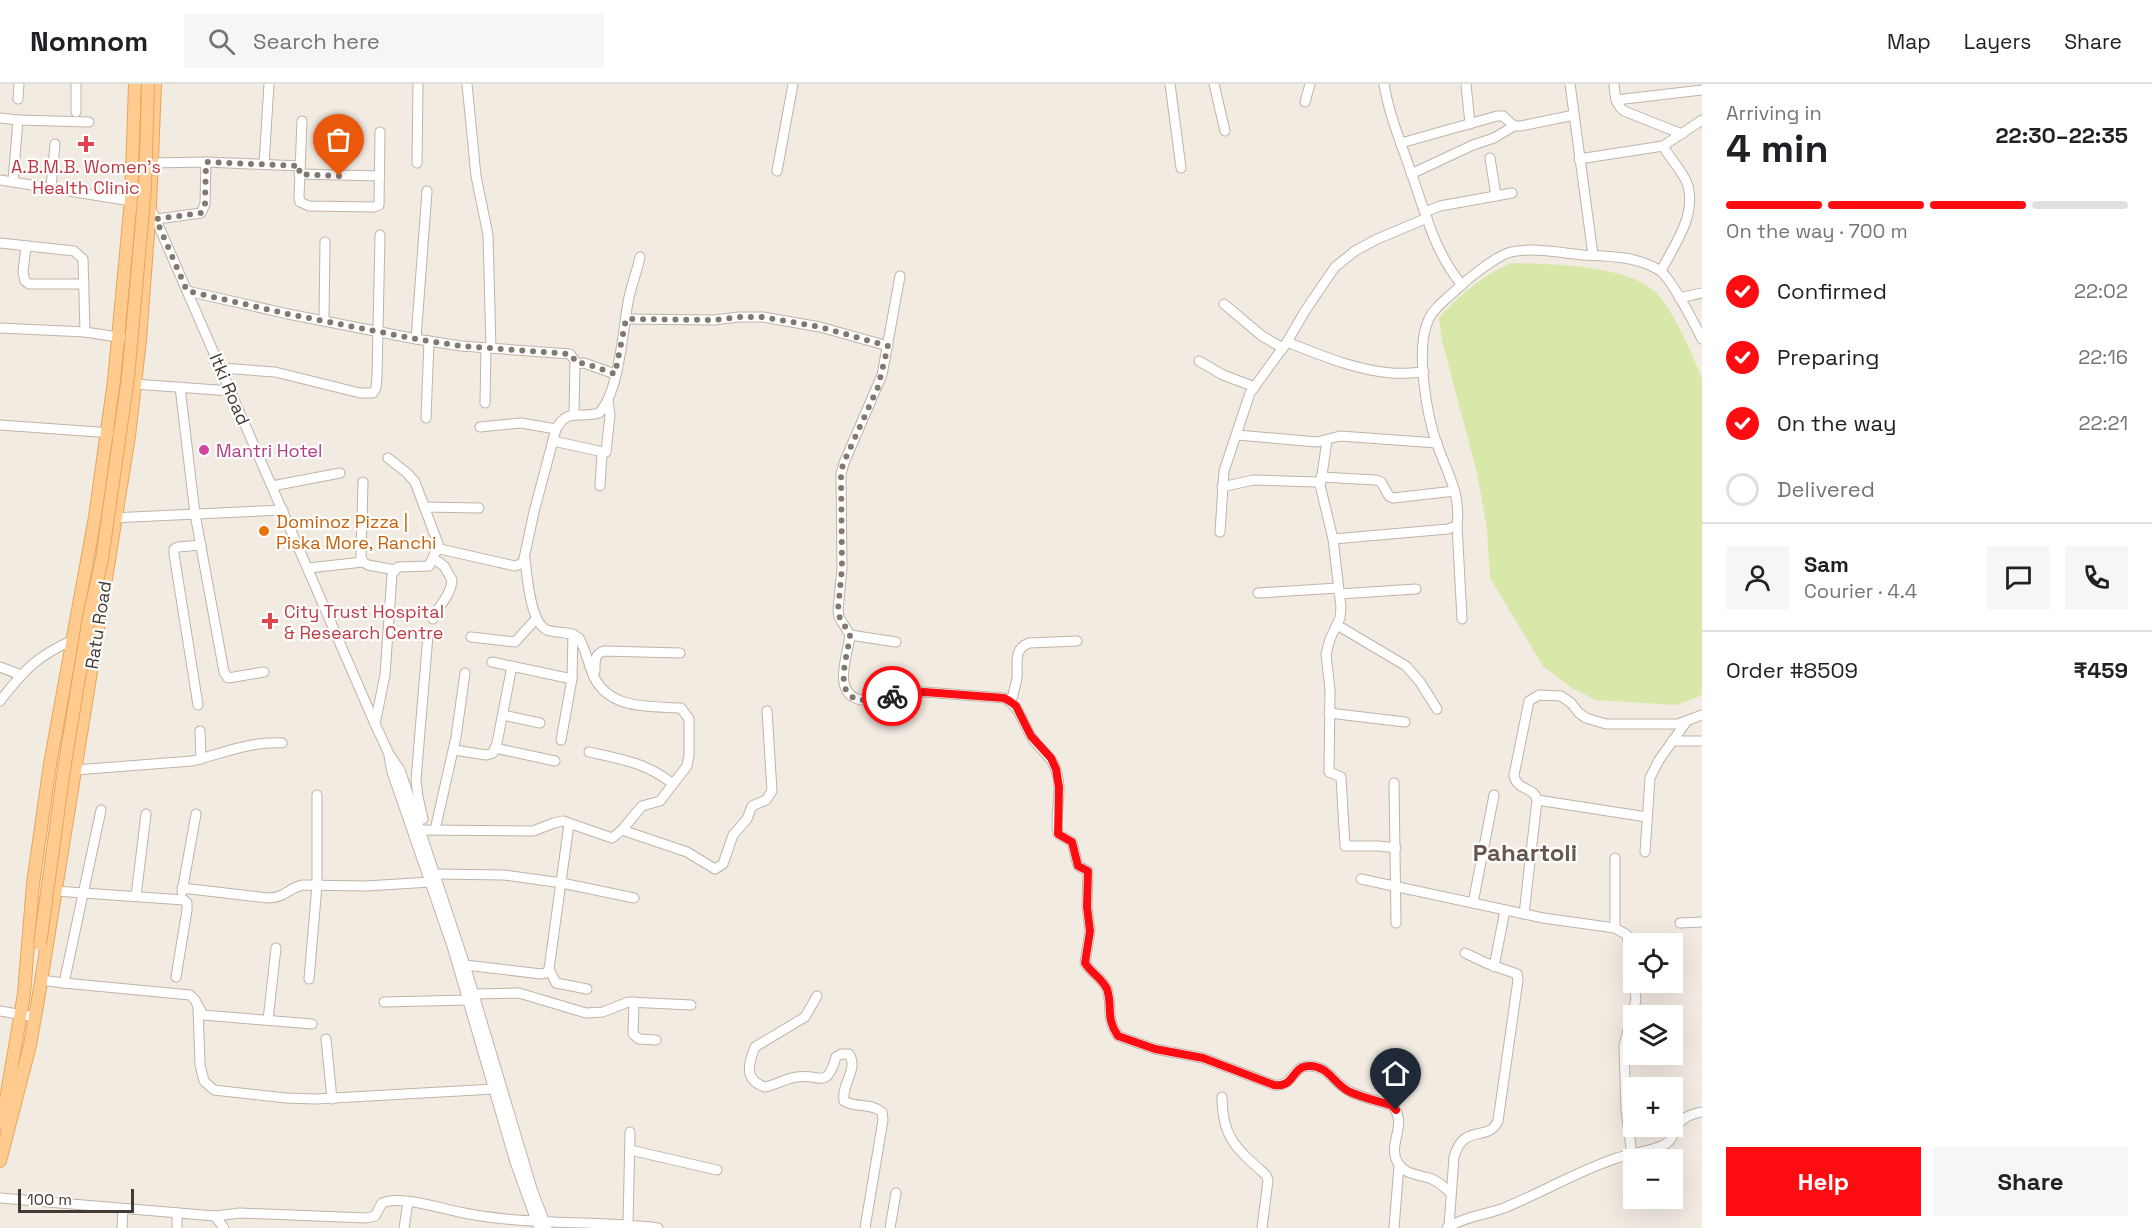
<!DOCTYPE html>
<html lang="en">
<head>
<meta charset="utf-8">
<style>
  :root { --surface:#fff; --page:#f6f6f6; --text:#202124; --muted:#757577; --line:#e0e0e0; --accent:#ff0c12 }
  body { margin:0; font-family:"Space Grotesk",sans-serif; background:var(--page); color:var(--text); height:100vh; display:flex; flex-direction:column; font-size:22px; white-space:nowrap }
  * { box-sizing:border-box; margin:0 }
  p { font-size:20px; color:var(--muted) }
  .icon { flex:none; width:33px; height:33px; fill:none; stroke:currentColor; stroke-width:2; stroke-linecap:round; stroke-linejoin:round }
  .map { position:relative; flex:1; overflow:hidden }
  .drawer { display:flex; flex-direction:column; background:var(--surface); width:450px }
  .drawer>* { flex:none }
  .tools { position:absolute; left:1623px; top:849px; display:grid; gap:12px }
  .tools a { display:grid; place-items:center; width:60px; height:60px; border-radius:0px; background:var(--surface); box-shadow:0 6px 24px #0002; font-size:30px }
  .scale { position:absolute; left:18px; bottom:15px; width:116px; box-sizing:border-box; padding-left:6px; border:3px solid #443a33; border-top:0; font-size:16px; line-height:21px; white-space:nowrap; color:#443a33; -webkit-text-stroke:4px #fff; paint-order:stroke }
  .pin { position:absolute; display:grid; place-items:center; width:51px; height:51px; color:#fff; margin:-62px -26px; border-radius:50% 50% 50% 0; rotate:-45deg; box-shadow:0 0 6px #0007 }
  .pin .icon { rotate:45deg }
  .courier { position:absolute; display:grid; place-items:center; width:60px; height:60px; margin:-30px; border:4px solid #ff0c12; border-radius:50%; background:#fff; color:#222; box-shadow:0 2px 8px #0007 }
  .head em { font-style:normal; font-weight:600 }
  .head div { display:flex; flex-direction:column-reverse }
  .head { display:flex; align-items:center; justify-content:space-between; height:102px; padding:0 24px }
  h1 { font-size:39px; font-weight:600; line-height:45px }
  .bar { display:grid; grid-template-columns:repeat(4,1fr); gap:9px 6px; align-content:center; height:72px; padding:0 24px }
  .bar i { height:8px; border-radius:4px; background:var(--line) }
  .bar .selected { background:var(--accent) }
  .bar p { grid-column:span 4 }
  .line { display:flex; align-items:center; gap:15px; padding:0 24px; border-top:2px solid var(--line) }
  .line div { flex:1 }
  .round { display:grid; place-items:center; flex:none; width:63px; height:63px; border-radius:0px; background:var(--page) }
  ol { padding:0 24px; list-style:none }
  li { display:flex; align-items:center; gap:18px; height:66px }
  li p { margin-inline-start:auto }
  li .icon { padding:6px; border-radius:50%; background:var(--accent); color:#fff; stroke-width:4 }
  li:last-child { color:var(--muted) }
  li i { width:33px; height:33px; border:3px solid var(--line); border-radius:50% }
  .cta { display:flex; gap:12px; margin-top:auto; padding:12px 24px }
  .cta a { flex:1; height:69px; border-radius:0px; background:var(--accent); color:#fff; font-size:24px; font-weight:600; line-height:69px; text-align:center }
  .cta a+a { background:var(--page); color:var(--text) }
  header { display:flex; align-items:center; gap:36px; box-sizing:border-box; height:84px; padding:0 30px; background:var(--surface); border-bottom:2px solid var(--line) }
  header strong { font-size:28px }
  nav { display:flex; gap:33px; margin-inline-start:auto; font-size:21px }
  .search { width:420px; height:54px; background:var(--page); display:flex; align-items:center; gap:15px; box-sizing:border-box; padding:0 21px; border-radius:0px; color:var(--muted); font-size:22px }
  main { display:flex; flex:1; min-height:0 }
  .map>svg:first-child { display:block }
  .green { fill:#d7e8a9 }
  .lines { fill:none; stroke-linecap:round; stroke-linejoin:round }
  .minor-casing { stroke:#c0b3a8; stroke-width:11 }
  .major-casing { stroke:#e7a55c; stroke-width:14 }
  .minor { stroke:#fff; stroke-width:9 }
  .major { stroke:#ffcb8e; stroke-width:12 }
  .major-bridge-casing { stroke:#e7a55c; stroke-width:14; stroke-linecap:butt }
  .major-bridge { stroke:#ffcb8e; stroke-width:12 }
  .done { stroke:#817870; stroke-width:6; stroke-dasharray:0 10.8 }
  .route { stroke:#ff0c12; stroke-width:8 }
  .health-dot { fill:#e0444e; stroke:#fff; stroke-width:2 }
  .hotel-dot { fill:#d1479c; stroke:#fff; stroke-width:2 }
  .food-dot { fill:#e8710a; stroke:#fff; stroke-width:2 }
  .labels { text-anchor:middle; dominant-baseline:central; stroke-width:4.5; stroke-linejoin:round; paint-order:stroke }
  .health-label { font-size:18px; fill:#be3a42; stroke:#fff }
  .street-label { font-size:18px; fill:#443a33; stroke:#fff }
  .hotel-label { font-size:18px; fill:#b23c85; stroke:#fff; text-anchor:start }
  .food-label { font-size:18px; fill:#c56008; stroke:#fff; text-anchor:start }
  .district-label { font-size:24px; font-weight:bold; fill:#67564a; stroke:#fff }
</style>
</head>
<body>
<header>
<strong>Nomnom</strong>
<div class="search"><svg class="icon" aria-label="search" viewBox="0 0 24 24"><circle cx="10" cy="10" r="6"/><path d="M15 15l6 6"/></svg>Search here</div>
<nav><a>Map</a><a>Layers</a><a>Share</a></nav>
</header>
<main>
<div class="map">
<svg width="1702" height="1144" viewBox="0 0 1702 1144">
  <rect width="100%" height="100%" fill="#f2ebe2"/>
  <path class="green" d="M1510,179C1549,180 1623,181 1653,206C1672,222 1693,271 1702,295V610L1698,613L1676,621L1596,616L1572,604L1543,582L1490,494L1487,445L1477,389L1442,256L1439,234C1459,211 1483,192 1510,179Z"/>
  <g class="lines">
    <g class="minor-casing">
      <g id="minor">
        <polyline points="467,0 476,92 488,151 491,264"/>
        <polyline points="1170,0 1181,84"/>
        <polyline points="1214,0 1225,47"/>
        <path d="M1384,0C1389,31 1401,59 1411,88C1425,128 1435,169 1462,201"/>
        <polyline points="1466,0 1470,40"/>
        <polyline points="1570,0 1593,171"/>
        <path d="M1614,0C1615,11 1615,20 1624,27L1682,50"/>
        <polyline points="18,15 19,0"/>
        <polyline points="1616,16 1702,6"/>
        <polyline points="1305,18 1310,0"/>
        <polyline points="76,28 76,0"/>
        <polyline points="0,34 18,36"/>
        <polyline points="302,37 299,113 300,118 309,122 374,123 379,121 380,48"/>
        <polyline points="1401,59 1497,32 1503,32 1514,42 1521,42 1574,31"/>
        <polyline points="1490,74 1496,112"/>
        <polyline points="1579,75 1663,62 1702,36"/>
        <polyline points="152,79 206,78 300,82"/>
        <polyline points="417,79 418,0"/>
        <polyline points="264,80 269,0"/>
        <polyline points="777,87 793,0"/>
        <polyline points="299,90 380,92"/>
        <polyline points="1411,90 1473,61 1494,54 1514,42"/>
        <polyline points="0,96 137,118"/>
        <polyline points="13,97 18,36 89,38"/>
        <polyline points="51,103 55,60"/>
        <polyline points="150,122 375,640 389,670 400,686 465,881 533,1108 547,1144"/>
        <polyline points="1425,128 1440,122 1512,109"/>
        <polyline points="157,135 201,129 205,120 206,78"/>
        <polyline points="0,159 74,167 83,175 85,248 137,256"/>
        <polyline points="26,162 23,188 25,197 29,200 84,200"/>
        <path d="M1661,187C1674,161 1696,133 1688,102C1684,88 1670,75 1663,62"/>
        <path d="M900,192L882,291L844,379L841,390L842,484L838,526L839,533L850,551C848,571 831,609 861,616L924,608L1004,614C1020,622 1022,638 1031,652C1041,669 1054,671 1058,694C1062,712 1054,732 1058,750L1072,758L1078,782L1088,787L1087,823L1090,847L1085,879C1091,889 1102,894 1107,905C1113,923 1105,933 1118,952L1155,965L1203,974L1274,1001C1294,1003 1291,983 1308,982C1329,981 1334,1001 1351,1008C1363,1014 1378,1017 1391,1021C1410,1039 1386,1060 1398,1079C1406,1092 1419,1090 1432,1095C1439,1098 1445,1104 1451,1109"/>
        <polyline points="187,207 288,230 416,255 461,262 570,270 575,277 574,331"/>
        <polyline points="1679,214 1702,209"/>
        <polyline points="1224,220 1262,252 1283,264"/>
        <polyline points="626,235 714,236 739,233 763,233 820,243 888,262"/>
        <polyline points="324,237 325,158"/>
        <polyline points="0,244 85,248"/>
        <polyline points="416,255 427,107"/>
        <path d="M1287,258C1320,271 1355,286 1391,289C1402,290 1413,289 1424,288"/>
        <polyline points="575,277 578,280 584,279 615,290"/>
        <polyline points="1199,277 1223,291 1255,303"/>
        <polyline points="221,284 275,288 360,309 373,309 376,304 377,292 380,151"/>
        <polyline points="134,300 231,307"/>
        <polyline points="180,303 195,430 224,588 228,594 264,588"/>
        <polyline points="485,319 486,264"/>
        <polyline points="426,334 429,257"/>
        <polyline points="0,341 112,349"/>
        <polyline points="480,343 521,339 556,345"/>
        <polyline points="1237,351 1317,358 1340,352 1437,359"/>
        <polyline points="553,357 599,367 602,370 600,402"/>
        <polyline points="606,368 610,331 608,317"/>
        <polyline points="388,374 407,389 415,398 440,465"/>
        <polyline points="1321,393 1376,396 1381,398 1389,412 1393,414 1455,407"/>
        <polyline points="363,398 361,473 363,478 368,481 395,486"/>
        <polyline points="1321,398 1327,356"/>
        <polyline points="272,402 340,389"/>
        <polyline points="1222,403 1253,396 1316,398 1320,401 1333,455 1341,523 1340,534 1330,555 1326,570 1330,606 1329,688 1341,693 1345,762 1379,762 1396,764"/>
        <polyline points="424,423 479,424"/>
        <polyline points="111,434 283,426"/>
        <polyline points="1457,441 1462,535"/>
        <polyline points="1220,448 1224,387 1250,309 1287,258 1305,227 1335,183 1355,167 1375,156 1427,134"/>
        <path d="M1333,455L1448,445L1457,441C1461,411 1448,390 1438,363C1427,334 1415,266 1428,237C1433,224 1448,214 1458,204C1470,193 1496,172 1511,168C1531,163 1562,169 1583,171C1609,172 1636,172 1659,186C1670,192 1695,241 1702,255"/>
        <polyline points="308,484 363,478"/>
        <polyline points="1258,509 1338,504"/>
        <polyline points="1339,510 1416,505"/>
        <path d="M433,535C439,520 451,512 452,496L444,482L433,474"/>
        <polyline points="1337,541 1406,582 1420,598 1437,625"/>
        <polyline points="850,551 896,558"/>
        <polyline points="471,553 515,558 536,535"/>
        <polyline points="492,578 572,595"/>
        <polyline points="0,583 21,591"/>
        <path d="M595,587C595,578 594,570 604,567L680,569"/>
        <path d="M0,617C24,586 37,572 73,556"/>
        <path d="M1011,618C1013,610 1016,601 1017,593C1018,579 1013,565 1029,559L1077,557"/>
        <polyline points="198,621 174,470 174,465 178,463 201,461"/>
        <polyline points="1329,629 1405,638"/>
        <polyline points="503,631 540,639"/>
        <path d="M375,640L385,591L392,490L398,483L429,482L436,467L440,465L515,482L523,479L534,428L556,345C568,323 579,335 599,329C619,309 623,246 628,218C631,202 637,188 640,173"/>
        <polyline points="200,647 201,675"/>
        <polyline points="561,656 572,595 573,550"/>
        <polyline points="1672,657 1702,657"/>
        <polyline points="495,664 555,677"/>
        <polyline points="454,666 486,671 493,669 497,659 512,582"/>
        <path d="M589,668C621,675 647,679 673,700"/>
        <polyline points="389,672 392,688 452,862 515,1078 538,1142"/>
        <path d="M75,686L192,677C221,670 250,657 282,659"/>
        <polyline points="1394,699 1396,839"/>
        <polyline points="1537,716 1647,733"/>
        <polyline points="423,735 418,713 416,696 428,551"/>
        <path d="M421,746L533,747L554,739L563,737L612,754L622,746L642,722L660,717L687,682L689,671V635L681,624C650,622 610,626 594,593C588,580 586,566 579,554C567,546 559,550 547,546C530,539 527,491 525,475"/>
        <polyline points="435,746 456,653 465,589"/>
        <polyline points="622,746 687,768 715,785 723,780 733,751 747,735 752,722 766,716 772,707 767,627"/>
        <polyline points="1645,768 1650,694 1659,676 1687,637"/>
        <polyline points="436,790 504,791 562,799 634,814"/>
        <polyline points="1361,795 1543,834 1615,844 1627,851 1634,896"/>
        <path d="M182,804L268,814C288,813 287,804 303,801L366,802L431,798"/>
        <polyline points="55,807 184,816 187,819 187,826 176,893"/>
        <polyline points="182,808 196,730"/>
        <polyline points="136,812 146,730"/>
        <polyline points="1473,819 1494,711"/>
        <path d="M1524,830L1537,716C1534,702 1516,707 1514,691L1529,617L1539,611L1561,612L1571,619L1579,629L1586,634L1606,640H1678L1702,631"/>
        <polyline points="1680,839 1702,838"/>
        <polyline points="1615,844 1615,774"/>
        <polyline points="465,881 541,890 546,889 549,885 569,740"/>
        <polyline points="1494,883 1505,826"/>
        <polyline points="549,885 556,899 587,905"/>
        <polyline points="309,895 317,801 317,711"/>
        <polyline points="41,896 64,899 190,911 195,916 198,922 200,981 204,997 214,1006 286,1014 316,1015 494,1005"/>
        <polyline points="64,899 101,726"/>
        <polyline points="473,910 519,909 586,929 603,928 628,918 691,921"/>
        <path d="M817,912L805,933L755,963C748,980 744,996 765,1003C776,1001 786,994 797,993C820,989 826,1007 836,973L841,970H849C859,985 841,1000 844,1017C855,1024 872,1019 882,1028L883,1036L865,1144"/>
        <polyline points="384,918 468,916"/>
        <polyline points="634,918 633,950 639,955 656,956"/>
        <polyline points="198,922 203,931 312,940"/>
        <polyline points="0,927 35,933"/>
        <polyline points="268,936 276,864"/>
        <polyline points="326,955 332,1015"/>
        <path d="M1222,1013C1222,1054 1237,1065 1266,1091L1268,1096L1262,1144"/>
        <polyline points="630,1066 717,1086"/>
        <polyline points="1632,1070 1626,1026 1624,962 1636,916 1634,898"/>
        <path d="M0,1114L215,1132L240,1129L366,1134L375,1132L382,1119C400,1111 439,1124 459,1128C525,1142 592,1136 658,1144"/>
        <polyline points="177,1129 177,1144"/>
        <polyline points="215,1132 224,1144"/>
        <polyline points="628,1140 630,1048"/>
        <path d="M1449,1142L1454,1073C1464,1038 1488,1059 1498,1037L1518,896L1517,890L1486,879L1465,869"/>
        <polyline points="122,1144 123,1125"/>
        <polyline points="404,1144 408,1118"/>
        <polyline points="890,1144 896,1109"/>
        <polyline points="1394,1144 1399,1081"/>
        <path d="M1447,1144C1463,1133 1485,1131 1504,1124C1541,1109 1576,1088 1614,1075C1629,1070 1644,1068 1659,1063C1683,1055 1665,1035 1702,1028"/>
      </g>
    </g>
    <g class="major-casing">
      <g id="major">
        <polyline points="2,1039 24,910 33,800 50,680 95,433 114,297 131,116 135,0"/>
        <polyline points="0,1077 30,961 39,910 129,352 140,256 150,122 155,0"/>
      </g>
    </g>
    <use href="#minor" class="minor"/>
    <use href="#major" class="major"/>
    <g class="major-bridge-casing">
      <polyline id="major-bridge" points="40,860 64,685 89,533 102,475 128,293 145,104 148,0"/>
    </g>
    <use href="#major-bridge" class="major-bridge"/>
  </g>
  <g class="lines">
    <path class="done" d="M339,92L299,90L300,82L206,78L205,120L201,129L156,135L187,207L288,230L416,255L461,262L570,270L578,280L584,279L615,290L626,235L714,236L739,233H763L820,243L888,262L878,303L843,380L841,390L842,484L838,526L839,532L850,551C849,567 834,605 854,614C864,619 881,614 892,612"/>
    <path class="route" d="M892,612L924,608L1004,614L1011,618L1016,622L1031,652L1051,674L1056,685L1059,703L1058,750L1072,758L1078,782L1088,787L1087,823L1090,847L1085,879C1091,889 1102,894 1107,905C1113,923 1105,933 1118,952L1155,965L1203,974L1274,1001C1295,1004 1291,983 1308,982C1329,981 1334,1001 1350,1008C1363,1014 1378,1017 1391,1021L1396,1026"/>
  </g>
  <g class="health-dot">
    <path d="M83 51h6v6h6v6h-6v6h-6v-6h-6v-6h6z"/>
    <path d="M267 528h6v6h6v6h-6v6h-6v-6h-6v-6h6z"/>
  </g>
  <circle class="hotel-dot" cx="204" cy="366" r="6"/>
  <circle class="food-dot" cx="264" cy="447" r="6"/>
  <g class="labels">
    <g class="health-label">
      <text x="86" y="82">A.B.M.B. Women's<tspan x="86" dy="21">Health Clinic</tspan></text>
      <text x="284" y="527" text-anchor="start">City Trust Hospital<tspan x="284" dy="21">&amp; Research Centre</tspan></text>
    </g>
    <g class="street-label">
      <text transform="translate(230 305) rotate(67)">Itki Road</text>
      <text transform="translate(98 541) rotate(-81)">Ratu Road</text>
    </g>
    <g class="hotel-label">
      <text x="216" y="366">Mantri Hotel</text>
    </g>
    <g class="food-label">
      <text x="276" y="437">Dominoz Pizza |<tspan x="276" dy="21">Piska More, Ranchi</tspan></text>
    </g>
    <g class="district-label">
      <text x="1525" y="768">Pahartoli</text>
    </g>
  </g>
</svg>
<div class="tools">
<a><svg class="icon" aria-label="locate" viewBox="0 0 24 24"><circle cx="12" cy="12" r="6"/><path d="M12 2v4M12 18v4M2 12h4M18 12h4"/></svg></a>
<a><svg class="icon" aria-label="layers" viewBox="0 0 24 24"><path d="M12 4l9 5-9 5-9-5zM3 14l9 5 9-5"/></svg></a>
<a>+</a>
<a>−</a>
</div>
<div class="scale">100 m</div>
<div class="pin" style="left:339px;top:92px;background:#ea580c"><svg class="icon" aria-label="bag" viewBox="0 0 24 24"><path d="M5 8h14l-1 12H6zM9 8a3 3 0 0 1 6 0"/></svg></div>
<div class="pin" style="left:1396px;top:1026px;background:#1f2937"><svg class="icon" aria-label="home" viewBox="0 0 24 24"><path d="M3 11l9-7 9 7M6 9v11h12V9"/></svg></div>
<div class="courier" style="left:892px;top:612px"><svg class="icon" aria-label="bike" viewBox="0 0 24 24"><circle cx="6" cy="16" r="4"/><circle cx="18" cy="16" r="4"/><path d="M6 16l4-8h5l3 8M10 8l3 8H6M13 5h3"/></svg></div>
</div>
<section class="drawer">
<div class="head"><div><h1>4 min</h1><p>Arriving in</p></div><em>22:30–22:35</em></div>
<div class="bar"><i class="selected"></i><i class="selected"></i><i class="selected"></i><i></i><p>On the way · 700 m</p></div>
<ol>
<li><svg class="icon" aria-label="check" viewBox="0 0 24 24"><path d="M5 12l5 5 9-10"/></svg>Confirmed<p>22:02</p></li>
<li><svg class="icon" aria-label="check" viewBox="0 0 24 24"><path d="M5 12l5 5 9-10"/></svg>Preparing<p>22:16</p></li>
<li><svg class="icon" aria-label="check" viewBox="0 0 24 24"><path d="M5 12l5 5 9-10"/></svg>On the way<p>22:21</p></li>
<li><i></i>Delivered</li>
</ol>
<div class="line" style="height:108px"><a class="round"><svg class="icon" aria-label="person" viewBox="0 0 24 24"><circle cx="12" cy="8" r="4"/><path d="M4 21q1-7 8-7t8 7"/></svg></a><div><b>Sam</b><p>Courier · 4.4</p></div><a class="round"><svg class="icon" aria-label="chat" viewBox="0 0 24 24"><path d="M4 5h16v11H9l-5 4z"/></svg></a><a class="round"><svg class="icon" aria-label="phone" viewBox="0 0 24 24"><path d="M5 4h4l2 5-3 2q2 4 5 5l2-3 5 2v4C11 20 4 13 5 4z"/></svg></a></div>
<div class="line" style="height:78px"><div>Order #8509</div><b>₹459</b></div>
<div class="cta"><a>Help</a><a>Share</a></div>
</section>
</main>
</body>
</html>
